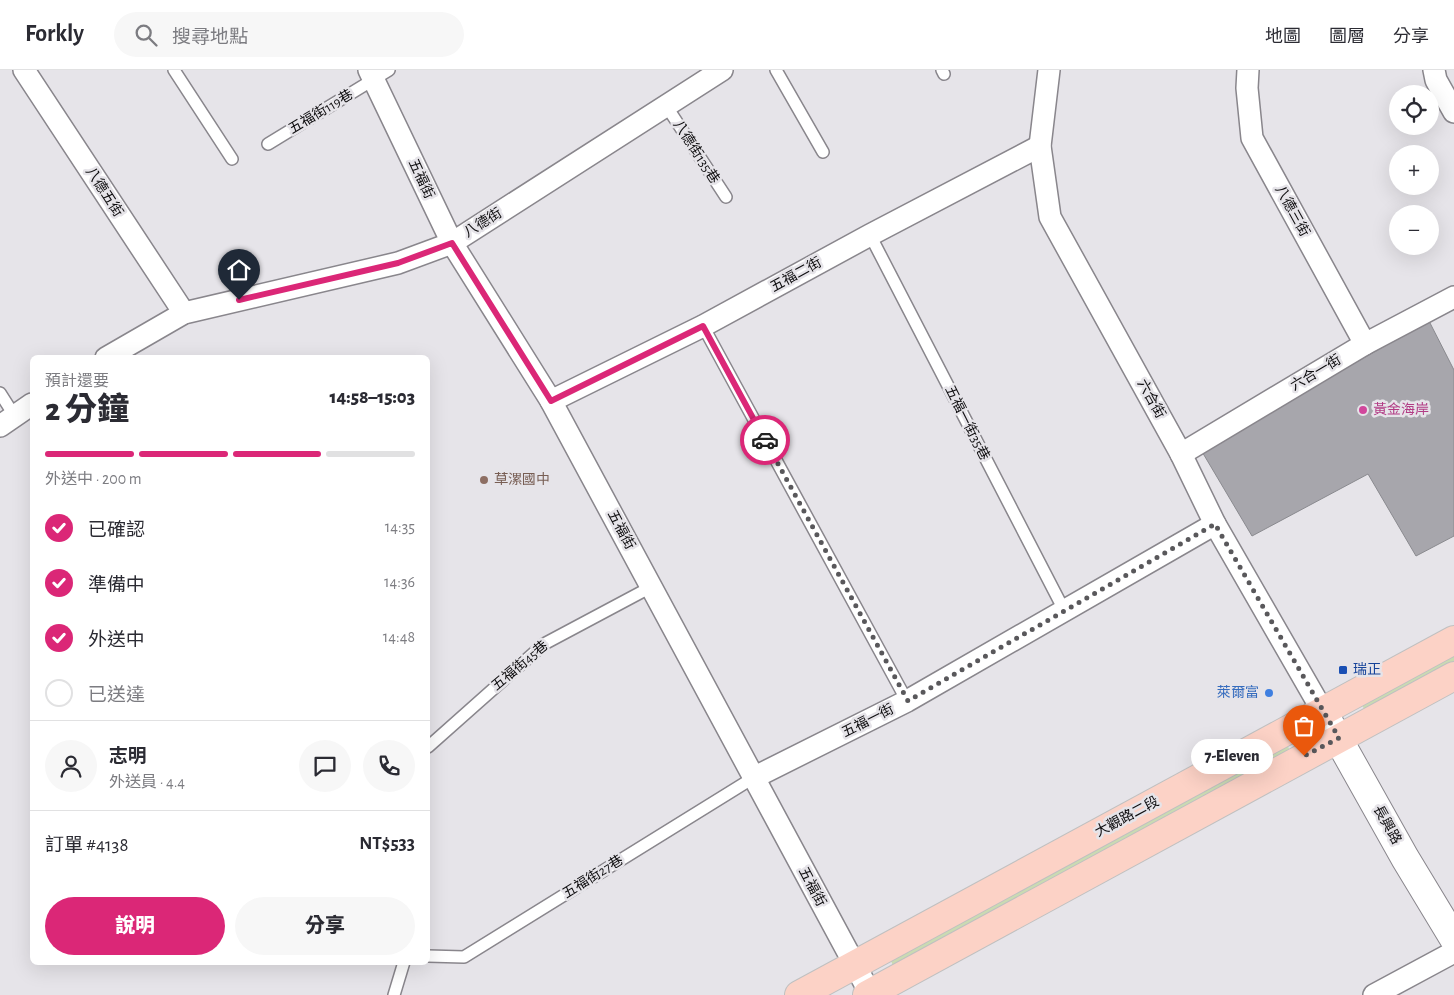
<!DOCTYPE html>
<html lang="zh-TW">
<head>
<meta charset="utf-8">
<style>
  :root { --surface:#fff; --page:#f7f7f7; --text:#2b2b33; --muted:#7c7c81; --line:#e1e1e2; --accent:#db2777 }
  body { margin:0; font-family:"Alegreya Sans","Noto Sans TC",sans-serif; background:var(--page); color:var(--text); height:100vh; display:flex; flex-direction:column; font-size:19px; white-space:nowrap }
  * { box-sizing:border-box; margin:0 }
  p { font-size:16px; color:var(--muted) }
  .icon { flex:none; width:28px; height:28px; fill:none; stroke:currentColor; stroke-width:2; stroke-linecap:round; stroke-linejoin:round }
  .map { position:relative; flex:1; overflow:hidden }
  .side { position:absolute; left:30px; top:285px; width:400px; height:610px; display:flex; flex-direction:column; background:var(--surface); border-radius:8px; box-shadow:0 5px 20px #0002 }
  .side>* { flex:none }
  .tools { position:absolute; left:1389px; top:15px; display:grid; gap:10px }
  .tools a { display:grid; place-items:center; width:50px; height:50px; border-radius:50%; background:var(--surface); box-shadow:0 5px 20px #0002; font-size:25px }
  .pin { position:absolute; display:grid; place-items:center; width:42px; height:42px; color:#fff; margin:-51px -21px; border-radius:50% 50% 50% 0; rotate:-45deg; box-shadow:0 0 5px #0007 }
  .pin .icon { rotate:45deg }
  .courier { position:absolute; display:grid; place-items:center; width:50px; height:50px; margin:-25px; border:4px solid #db2777; border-radius:50%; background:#fff; color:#222; box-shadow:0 1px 6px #0007 }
  .bubble { position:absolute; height:35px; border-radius:18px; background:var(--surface); box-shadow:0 5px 20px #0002; font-size:16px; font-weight:800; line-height:35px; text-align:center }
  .head em { font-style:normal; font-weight:800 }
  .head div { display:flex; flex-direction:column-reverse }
  .head { display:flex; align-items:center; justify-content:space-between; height:85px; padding:0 15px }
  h1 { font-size:32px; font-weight:800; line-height:38px }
  .bar { display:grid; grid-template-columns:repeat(4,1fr); gap:8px 5px; align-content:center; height:60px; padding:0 15px }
  .bar i { height:6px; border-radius:4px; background:var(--line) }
  .bar .selected { background:var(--accent) }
  .bar p { grid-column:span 4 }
  .line { display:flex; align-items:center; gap:12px; padding:0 15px; border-top:1px solid var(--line) }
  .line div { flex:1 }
  .round { display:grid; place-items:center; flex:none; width:52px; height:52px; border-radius:26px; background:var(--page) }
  ol { padding:0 15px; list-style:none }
  li { display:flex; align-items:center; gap:15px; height:55px }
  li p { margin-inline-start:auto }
  li .icon { padding:5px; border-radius:50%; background:var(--accent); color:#fff; stroke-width:4 }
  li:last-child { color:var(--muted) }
  li i { width:28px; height:28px; border:2px solid var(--line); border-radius:50% }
  .primary-button { display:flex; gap:10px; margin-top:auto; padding:10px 15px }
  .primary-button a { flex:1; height:58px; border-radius:30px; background:var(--accent); color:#fff; font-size:20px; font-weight:800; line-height:58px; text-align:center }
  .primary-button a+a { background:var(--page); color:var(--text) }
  header { display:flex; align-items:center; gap:30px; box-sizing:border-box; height:70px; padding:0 25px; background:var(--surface); border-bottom:1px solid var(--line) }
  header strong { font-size:24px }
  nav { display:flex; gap:28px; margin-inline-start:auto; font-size:18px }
  .search { width:350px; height:45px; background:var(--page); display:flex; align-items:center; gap:12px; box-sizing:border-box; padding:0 18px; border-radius:28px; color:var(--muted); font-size:19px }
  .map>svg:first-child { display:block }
  .green { fill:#cadbb2 }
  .building { fill:#a7a6ac; stroke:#8a8a8f }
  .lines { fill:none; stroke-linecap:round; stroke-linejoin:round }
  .lane-casing { stroke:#89868c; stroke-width:14 }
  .street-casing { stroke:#89868c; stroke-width:24 }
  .secondary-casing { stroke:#89868c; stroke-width:30 }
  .primary-casing { stroke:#c0c0c0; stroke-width:30 }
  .lane { stroke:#fff; stroke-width:11 }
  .street { stroke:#fff; stroke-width:21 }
  .secondary { stroke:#fff; stroke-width:28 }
  .primary { stroke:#fcd2c6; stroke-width:28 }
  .done { stroke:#59585b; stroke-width:5; stroke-dasharray:0 9 }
  .route { stroke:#db2777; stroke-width:6 }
  .hotel-dot { fill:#d1479c; stroke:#e6e4e9; stroke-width:2 }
  .education-dot { fill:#8d6e63; stroke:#e6e4e9; stroke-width:2 }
  .transit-dot { fill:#1a4fb4; stroke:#e6e4e9; stroke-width:2 }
  .shop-dot { fill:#3f7fe0; stroke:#e6e4e9; stroke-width:2 }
  .labels { text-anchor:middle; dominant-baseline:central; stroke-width:5; stroke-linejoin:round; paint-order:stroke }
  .street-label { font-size:14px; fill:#0d0c0e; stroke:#e6e4e9 }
  .hotel-label { font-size:14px; fill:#b23c85; stroke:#e6e4e9; text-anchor:start }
  .education-label { font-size:14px; fill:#785e54; stroke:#e6e4e9; text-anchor:start }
  .transit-label { font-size:14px; fill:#164399; stroke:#e6e4e9; text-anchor:start }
  .shop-label { font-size:14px; fill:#366cbe; stroke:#e6e4e9; text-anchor:end }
</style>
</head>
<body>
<header>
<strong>Forkly</strong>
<div class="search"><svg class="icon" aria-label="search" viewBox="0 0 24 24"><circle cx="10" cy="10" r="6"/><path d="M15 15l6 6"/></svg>搜尋地點</div>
<nav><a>地圖</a><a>圖層</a><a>分享</a></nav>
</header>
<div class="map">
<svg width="1454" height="925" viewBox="0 0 1454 925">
  <rect width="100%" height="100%" fill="#e6e4e9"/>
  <g class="green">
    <polygon points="1454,583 1454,592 1364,639 1361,633"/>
    <polygon points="1287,674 1290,681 893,896 890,888"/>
  </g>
  <polygon class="building" points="1429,251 1454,300 1454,466 1416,486 1368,404 1252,466 1201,380"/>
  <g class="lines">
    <g class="lane-casing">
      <g id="lane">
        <polyline points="174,0 232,89"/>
        <polyline points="776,0 823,82"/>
        <polyline points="942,0 944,4"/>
        <polyline points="667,37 726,127"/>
        <polyline points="268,74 389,0"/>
        <polyline points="870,165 1064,540"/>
        <polyline points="703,256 907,631"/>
        <polyline points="0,323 14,345"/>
        <polyline points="428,677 544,574 651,517"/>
        <polyline points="428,886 464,887 753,708"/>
        <polyline points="394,925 404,892"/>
      </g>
    </g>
    <g class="street-casing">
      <g id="street">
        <polyline points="24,0 184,243"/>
        <polyline points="369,0 452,173 551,331 871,925"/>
        <polyline points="1049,0 1040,76 1050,147 1181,384 1215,454 1322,640"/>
        <polyline points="1248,0 1247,18 1252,68 1365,274"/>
        <polyline points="1434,0 1436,10 1454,42"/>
        <polyline points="106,288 184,243 398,193 452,173 722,0"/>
        <polyline points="551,331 703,256 870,165 1040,76"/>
        <polyline points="0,356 32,334"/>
        <polyline points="1181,384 1365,274 1454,227"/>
        <polyline points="753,708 907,631 1215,454"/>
        <polyline points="1374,925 1454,882"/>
      </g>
    </g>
    <g class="secondary-casing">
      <polyline id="secondary" points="1322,640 1405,788 1454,869"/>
    </g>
    <g class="primary-casing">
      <g id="primary">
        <polyline points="799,925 1454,570"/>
        <polyline points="867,925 1454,606"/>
      </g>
    </g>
    <use href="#lane" class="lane"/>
    <use href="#street" class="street"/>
    <use href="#secondary" class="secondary"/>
    <use href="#primary" class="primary"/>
  </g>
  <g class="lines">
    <polyline class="done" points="765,370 908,631 1215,454 1339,668 1304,686"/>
    <polyline class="route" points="239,230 398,193 452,173 551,331 703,256 765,370"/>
  </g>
  <circle class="hotel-dot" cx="1363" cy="340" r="5"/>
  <circle class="education-dot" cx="484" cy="410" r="5"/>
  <rect class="transit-dot" x="1338" y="595" width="10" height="10" rx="2.5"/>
  <circle class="shop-dot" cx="1269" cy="623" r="5"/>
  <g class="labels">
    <g class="street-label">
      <text transform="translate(321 42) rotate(-31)">五福街119巷</text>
      <text transform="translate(696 82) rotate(57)">八德街135巷</text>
      <text transform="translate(421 109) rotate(65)">五福街</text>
      <text transform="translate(104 122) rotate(57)">八德五街</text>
      <text transform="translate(1292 141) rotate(61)">八德三街</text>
      <text transform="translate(483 153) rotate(-32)">八德街</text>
      <text transform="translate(796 205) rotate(-29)">五福二街</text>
      <text transform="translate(1316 303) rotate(-31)">六合一街</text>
      <text transform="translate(1151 329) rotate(61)">六合街</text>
      <text transform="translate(967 353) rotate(63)">五福一街35巷</text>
      <text transform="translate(621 460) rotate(62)">五福街</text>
      <text transform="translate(520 596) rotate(-40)">五福街45巷</text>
      <text transform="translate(868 651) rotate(-27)">五福一街</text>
      <text transform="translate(1127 747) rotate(-28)">大觀路二段</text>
      <text transform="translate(1387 755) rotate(61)">長興路</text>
      <text transform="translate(593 807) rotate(-32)">五福街27巷</text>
      <text transform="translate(812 817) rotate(62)">五福街</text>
    </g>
    <g class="hotel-label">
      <text x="1373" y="340">黃金海岸</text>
    </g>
    <g class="education-label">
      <text x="494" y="410">草漯國中</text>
    </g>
    <g class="transit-label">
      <text x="1353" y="600">瑞正</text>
    </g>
    <g class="shop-label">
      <text x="1259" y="623">萊爾富</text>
    </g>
  </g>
</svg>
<div class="tools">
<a><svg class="icon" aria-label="locate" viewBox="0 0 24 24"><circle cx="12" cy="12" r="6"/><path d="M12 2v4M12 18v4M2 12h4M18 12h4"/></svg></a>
<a>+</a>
<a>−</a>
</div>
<div class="pin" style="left:1304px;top:686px;background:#ea580c"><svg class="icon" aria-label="bag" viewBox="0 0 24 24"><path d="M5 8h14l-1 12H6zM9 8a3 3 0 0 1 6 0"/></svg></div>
<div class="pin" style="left:239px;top:230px;background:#1f2937"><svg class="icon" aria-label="home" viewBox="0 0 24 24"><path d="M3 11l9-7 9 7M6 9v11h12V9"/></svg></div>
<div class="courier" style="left:765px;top:370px"><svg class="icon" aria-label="car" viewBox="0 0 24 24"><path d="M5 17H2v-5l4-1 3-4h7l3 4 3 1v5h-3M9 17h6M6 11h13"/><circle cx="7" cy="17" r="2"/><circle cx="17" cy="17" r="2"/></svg></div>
<div class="bubble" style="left:1191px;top:669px;width:82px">7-Eleven</div>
<section class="side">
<div class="head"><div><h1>2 分鐘</h1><p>預計還要</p></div><em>14:58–15:03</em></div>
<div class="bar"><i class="selected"></i><i class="selected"></i><i class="selected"></i><i></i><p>外送中 · 200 m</p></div>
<ol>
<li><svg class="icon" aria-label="check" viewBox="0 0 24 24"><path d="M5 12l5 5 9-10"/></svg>已確認<p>14:35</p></li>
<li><svg class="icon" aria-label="check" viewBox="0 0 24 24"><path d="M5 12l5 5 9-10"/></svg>準備中<p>14:36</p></li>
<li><svg class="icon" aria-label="check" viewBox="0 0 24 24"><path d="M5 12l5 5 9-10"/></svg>外送中<p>14:48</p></li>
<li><i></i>已送達</li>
</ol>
<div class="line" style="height:90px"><a class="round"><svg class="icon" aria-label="person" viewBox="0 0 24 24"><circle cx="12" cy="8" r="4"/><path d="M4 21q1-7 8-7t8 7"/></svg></a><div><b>志明</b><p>外送員 · 4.4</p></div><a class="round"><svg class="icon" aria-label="chat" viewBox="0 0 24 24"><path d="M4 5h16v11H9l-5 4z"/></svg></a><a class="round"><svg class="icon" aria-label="phone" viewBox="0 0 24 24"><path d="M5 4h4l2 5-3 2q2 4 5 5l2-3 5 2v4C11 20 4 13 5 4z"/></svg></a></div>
<div class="line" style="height:65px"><div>訂單 #4138</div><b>NT$533</b></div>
<div class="primary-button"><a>說明</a><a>分享</a></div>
</section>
</div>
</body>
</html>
